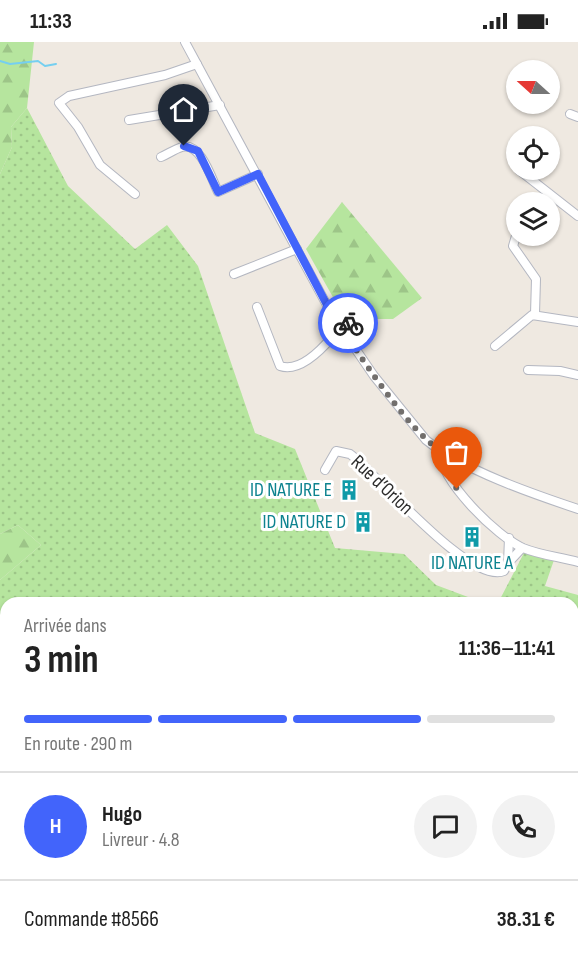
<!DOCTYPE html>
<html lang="fr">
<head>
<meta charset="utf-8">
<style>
  :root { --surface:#fff; --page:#f2f2f2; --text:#222; --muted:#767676; --line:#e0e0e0; --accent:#4264fb }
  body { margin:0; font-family:"Sofia Sans Condensed",sans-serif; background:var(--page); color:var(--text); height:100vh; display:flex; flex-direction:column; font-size:22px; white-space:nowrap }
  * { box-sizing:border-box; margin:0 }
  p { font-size:20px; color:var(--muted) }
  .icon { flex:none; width:33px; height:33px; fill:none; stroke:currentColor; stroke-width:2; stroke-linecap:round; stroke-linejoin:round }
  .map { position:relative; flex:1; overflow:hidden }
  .panel { position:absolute; left:0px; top:555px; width:579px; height:374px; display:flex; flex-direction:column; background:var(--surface); border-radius:18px 18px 0 0; box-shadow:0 2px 4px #0004 }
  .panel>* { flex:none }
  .needle { width:39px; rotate:291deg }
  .fabs { position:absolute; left:506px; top:18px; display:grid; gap:12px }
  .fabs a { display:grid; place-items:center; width:54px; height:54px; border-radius:50%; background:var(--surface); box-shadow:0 2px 4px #0004; font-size:30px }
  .pin { position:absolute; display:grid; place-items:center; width:51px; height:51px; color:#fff; margin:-62px -26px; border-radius:50% 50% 50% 0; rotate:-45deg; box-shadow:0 0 6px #0007 }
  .pin .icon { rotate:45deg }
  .courier { position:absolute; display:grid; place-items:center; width:60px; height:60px; margin:-30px; border:4px solid #4264fb; border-radius:50%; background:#fff; color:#222; box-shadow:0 2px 8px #0007 }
  .head em { font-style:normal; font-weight:700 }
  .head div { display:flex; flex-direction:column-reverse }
  .head { display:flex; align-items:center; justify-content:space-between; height:102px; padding:0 24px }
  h1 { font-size:39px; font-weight:700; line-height:45px }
  .bar { display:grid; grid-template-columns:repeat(4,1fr); gap:9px 6px; align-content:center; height:72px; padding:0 24px }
  .bar i { height:8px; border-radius:4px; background:var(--line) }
  .bar .selected { background:var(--accent) }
  .bar p { grid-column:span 4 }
  .line { display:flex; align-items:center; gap:15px; padding:0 24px; border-top:2px solid var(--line) }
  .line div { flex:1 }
  .round { display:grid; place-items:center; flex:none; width:63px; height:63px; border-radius:32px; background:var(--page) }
  .status { display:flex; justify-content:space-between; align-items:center; height:42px; padding:0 30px; background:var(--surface); direction:ltr }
  .status svg { height:16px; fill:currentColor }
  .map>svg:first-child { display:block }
  .grass { fill:url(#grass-dots) }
  .forest { fill:url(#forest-firs) }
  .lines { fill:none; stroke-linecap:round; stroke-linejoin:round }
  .stream { stroke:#75cff0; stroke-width:2 }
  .minor-casing { stroke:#b4b7c1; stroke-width:10 }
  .minor { stroke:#fff; stroke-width:8 }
  .done { stroke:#726f6d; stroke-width:6; stroke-dasharray:0 10.8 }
  .route { stroke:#4264fb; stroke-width:8 }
  .labels { text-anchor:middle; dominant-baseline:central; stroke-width:6; stroke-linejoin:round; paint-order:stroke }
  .street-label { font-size:20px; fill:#2e2e2e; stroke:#fff }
  .culture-label { font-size:20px; fill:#0d838f; stroke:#fff; text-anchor:end }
</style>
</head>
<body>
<div class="status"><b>11:33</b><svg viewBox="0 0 49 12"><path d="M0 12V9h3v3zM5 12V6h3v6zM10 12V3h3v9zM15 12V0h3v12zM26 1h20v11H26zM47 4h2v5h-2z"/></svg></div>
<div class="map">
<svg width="578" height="928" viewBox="0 0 578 928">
  <defs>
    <pattern id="grass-dots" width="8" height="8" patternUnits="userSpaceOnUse" patternTransform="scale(1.5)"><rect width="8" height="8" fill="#b6e59e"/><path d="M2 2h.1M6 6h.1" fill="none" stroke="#9dc588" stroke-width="1.8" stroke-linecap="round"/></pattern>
    <pattern id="forest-firs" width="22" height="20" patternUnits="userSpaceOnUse" patternTransform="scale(1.5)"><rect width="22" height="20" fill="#b6e59e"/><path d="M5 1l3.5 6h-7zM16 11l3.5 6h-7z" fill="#9dc588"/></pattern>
  </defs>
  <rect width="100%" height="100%" fill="#efe9e1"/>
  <g class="grass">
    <polygon points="27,66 68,144 135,207 167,183 198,224 255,391 295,407 335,506 404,512 436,543 484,561 6,561 6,631 0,635 0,538 41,503 18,483 0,492 0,132 12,105 11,85"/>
    <polygon points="525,509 554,518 545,544 578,553 578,883 573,891 573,561 498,561"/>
    <polygon points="6,710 6,922 559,922 565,928 0,928 0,717"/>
  </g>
  <g class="forest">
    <polygon points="0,0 34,0 27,66 11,85 12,105 0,132"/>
    <polygon points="342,160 422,256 393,277 355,277 339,266 306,207"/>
    <polygon points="18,483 41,503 0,538 0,492"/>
    <polygon points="6,631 6,710 1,719 0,635"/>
    <polygon points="323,923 323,922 351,923 350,928 322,928"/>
  </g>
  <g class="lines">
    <polyline class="stream" points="0,19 10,22 38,19 45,24 56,22"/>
    <g class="minor-casing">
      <g id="minor">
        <polyline points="185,0 336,280"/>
        <polyline points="570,72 578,75"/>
        <polyline points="129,78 220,63"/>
        <path d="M161,115C168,112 175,107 182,105C201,100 212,138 218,150L258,132"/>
        <polyline points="519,128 578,174"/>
        <polyline points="135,152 100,123 78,85 59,61 69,54 165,33 197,22"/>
        <polyline points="516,194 513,204 536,237 535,272"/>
        <polyline points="234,232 297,207"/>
        <path d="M257,265L280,324C300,331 322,307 333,294"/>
        <circle cx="341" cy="288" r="10"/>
        <path d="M348,296L374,334L426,398C463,428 533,452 578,467"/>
        <polyline points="495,304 532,273 578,280"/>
        <polyline points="528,328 560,329 578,333"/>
        <path d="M441,409C438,438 498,495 523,506C540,513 560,515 578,520"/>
        <path d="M325,428L336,409L350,412C378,433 471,544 504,529L508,521L509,496"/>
        <polyline points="508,521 522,506"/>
      </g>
    </g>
    <use href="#minor" class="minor"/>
  </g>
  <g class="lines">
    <path class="done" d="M348,281L352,290L348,296C370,328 410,389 441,409L440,418L457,447"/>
    <polyline class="route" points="184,104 198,109 218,150 258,132 336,280 345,279 348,281"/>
  </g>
  <defs>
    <g id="building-bare" transform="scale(1.62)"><path d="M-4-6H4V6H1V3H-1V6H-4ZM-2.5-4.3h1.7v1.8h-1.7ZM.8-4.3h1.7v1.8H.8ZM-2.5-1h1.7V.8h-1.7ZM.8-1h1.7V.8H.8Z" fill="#0f9aa8" stroke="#fff" stroke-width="2.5" paint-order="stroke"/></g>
  </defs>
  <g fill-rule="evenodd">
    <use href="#building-bare" x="349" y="448"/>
    <use href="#building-bare" x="363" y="480"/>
    <use href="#building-bare" x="472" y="495"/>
  </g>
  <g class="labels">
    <g class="street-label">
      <text transform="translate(382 443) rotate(43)">Rue d’Orion</text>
    </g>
    <g class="culture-label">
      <text x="332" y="448">ID NATURE E</text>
      <text x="346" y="480">ID NATURE D</text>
      <text x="472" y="521" text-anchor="middle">ID NATURE A</text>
    </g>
  </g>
</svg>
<div class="fabs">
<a><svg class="needle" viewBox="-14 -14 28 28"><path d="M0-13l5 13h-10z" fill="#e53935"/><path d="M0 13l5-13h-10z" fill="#767676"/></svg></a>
<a><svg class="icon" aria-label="locate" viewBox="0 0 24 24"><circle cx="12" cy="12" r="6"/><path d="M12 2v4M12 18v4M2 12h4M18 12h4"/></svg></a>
<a><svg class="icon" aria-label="layers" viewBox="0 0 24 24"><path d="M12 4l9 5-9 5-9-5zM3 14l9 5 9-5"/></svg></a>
</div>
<div class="pin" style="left:457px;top:447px;background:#ea580c"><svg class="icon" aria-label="bag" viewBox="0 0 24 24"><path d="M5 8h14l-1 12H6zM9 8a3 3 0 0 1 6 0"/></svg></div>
<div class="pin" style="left:184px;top:104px;background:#1f2937"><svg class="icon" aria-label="home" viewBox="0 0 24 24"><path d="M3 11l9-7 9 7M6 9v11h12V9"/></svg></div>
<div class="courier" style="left:348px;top:281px"><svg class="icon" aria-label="bike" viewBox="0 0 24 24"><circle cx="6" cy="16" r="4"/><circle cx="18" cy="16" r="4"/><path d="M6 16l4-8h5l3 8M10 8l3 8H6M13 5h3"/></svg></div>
<section class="panel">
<div class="head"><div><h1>3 min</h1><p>Arrivée dans</p></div><em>11:36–11:41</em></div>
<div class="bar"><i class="selected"></i><i class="selected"></i><i class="selected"></i><i></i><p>En route · 290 m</p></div>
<div class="line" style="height:108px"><b class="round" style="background:var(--accent);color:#fff">H</b><div><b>Hugo</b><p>Livreur · 4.8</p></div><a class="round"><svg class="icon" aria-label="chat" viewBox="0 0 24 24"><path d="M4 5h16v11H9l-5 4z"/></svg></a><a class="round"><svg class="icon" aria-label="phone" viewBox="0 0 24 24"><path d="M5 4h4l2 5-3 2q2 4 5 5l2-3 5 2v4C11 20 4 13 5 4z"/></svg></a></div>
<div class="line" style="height:78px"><div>Commande #8566</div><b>38.31 €</b></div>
</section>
</div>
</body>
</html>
